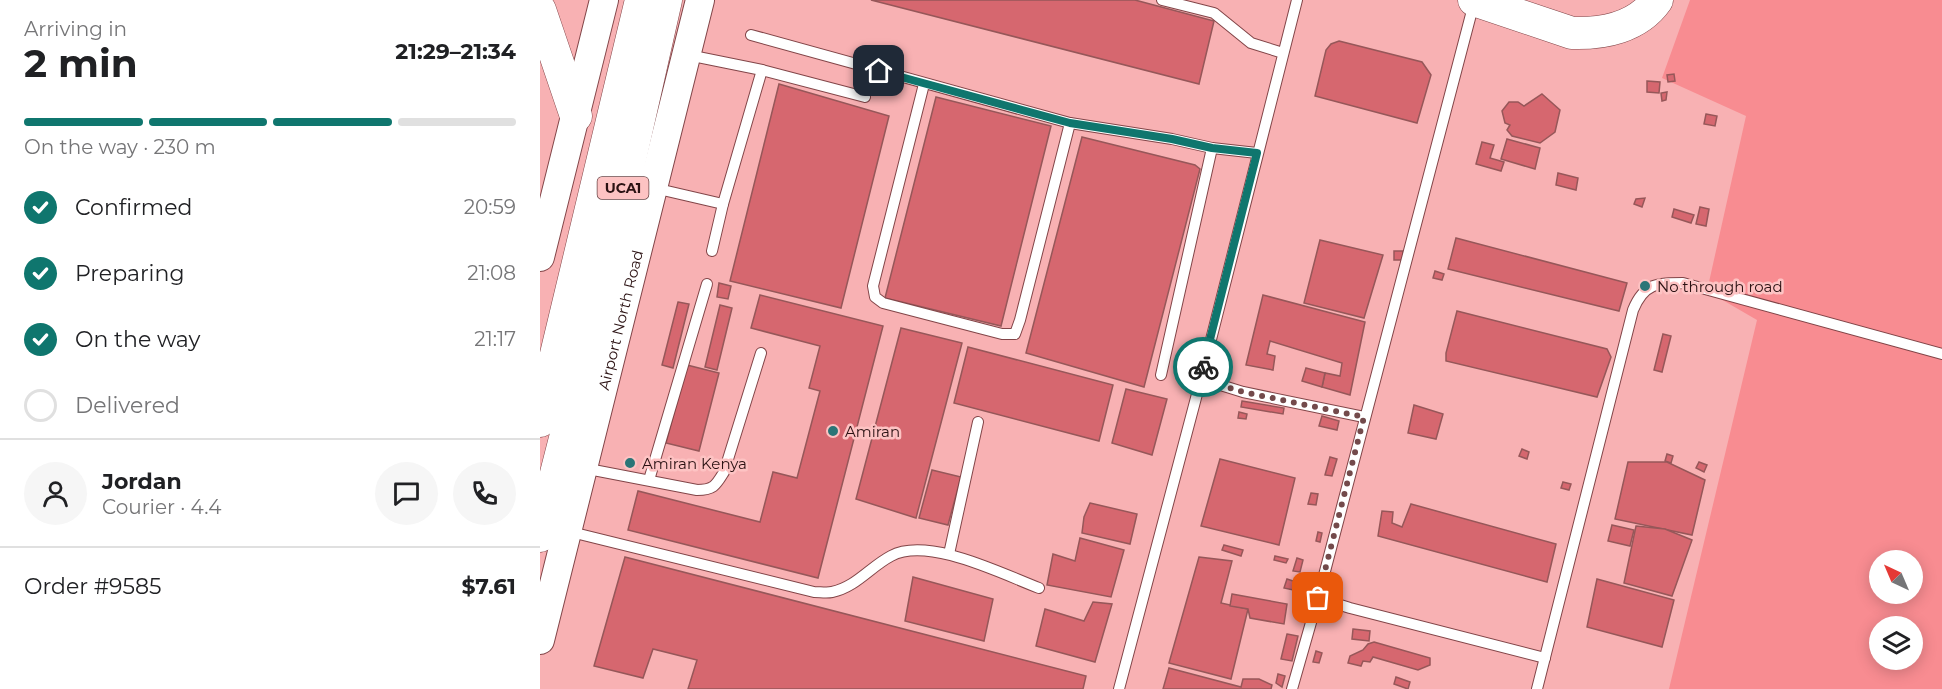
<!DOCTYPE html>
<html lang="en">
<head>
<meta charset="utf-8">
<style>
  :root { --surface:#fff; --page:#f6f6f6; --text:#202124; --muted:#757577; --line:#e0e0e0; --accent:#0f766e }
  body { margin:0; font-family:Montserrat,sans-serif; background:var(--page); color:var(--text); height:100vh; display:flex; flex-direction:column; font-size:22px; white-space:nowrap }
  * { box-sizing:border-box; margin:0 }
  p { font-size:20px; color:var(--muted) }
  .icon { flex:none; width:33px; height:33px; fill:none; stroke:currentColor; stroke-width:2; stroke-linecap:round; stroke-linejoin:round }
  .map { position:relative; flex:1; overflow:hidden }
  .details { display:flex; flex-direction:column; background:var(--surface); width:540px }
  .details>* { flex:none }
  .needle { width:39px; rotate:316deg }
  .controls { position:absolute; left:1329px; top:550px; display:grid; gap:12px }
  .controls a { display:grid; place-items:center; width:54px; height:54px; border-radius:50%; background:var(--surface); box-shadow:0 3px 15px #0003; font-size:30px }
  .pin { position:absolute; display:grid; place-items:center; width:51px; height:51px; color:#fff; margin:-26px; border-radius:12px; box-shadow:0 3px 9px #0006 }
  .courier { position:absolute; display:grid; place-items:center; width:60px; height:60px; margin:-30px; border:4px solid #0f766e; border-radius:50%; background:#fff; color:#222; box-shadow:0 2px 8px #0007 }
  .overview em { font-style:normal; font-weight:700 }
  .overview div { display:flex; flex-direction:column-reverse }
  .overview { display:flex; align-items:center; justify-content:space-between; height:102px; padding:0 24px }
  h1 { font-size:39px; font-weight:700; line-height:45px }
  .bar { display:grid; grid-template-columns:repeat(4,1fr); gap:9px 6px; align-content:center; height:72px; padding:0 24px }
  .bar i { height:8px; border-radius:4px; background:var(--line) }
  .bar .current { background:var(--accent) }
  .bar p { grid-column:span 4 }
  .line { display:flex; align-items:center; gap:15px; padding:0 24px; border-top:2px solid var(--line) }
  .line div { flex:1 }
  .round { display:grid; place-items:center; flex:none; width:63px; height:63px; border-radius:32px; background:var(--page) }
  ol { padding:0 24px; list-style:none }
  li { display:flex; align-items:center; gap:18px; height:66px }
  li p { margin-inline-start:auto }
  li .icon { padding:6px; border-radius:50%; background:var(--accent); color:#fff; stroke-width:4 }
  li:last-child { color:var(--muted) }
  li i { width:33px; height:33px; border:3px solid var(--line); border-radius:50% }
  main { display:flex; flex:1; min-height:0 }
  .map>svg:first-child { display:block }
  .green { fill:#f88c91; fill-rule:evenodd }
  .building { fill:#d6676f; stroke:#965759; stroke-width:1.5 }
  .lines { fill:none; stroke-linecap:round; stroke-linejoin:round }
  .lane-casing { stroke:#824548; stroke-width:12 }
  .secondary-casing { stroke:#824548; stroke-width:30 }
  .primary-casing { stroke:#824548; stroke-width:33 }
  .lane { stroke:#fff; stroke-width:10 }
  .secondary { stroke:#fff; stroke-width:28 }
  .primary { stroke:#fff; stroke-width:32 }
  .done { stroke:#734a4b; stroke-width:6; stroke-dasharray:0 10.8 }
  .route { stroke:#0f766e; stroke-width:8 }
  .poi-dot { fill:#2b7577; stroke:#fdc3c3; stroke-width:2 }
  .labels { text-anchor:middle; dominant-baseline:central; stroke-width:5; stroke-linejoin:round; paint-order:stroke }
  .shield { fill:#fdc3c3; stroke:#6a4748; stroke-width:1.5 }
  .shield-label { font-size:14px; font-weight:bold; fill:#2b1213 }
  .poi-label { font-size:15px; fill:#2b1213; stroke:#fdc3c3; text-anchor:start }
  .street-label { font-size:15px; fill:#2b1213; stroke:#fdc3c3 }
</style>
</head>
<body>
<main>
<section class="details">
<div class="overview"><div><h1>2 min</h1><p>Arriving in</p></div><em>21:29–21:34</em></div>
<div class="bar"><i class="current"></i><i class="current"></i><i class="current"></i><i></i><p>On the way · 230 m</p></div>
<ol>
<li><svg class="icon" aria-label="check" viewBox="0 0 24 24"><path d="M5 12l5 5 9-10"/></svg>Confirmed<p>20:59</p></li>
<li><svg class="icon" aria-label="check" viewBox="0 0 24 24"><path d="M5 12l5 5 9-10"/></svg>Preparing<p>21:08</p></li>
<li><svg class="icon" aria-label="check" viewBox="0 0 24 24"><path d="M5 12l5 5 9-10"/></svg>On the way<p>21:17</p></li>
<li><i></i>Delivered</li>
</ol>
<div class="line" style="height:108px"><a class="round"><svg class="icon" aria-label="person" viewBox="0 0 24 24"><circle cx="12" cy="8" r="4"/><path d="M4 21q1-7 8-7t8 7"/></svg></a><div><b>Jordan</b><p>Courier · 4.4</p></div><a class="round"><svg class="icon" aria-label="chat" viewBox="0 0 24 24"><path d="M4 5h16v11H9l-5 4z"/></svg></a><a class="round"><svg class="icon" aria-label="phone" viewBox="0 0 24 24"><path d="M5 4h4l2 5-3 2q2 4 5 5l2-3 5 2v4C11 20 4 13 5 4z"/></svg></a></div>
<div class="line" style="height:78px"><div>Order #9585</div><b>$7.61</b></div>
</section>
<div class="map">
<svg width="1402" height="689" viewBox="0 0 1402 689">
  <rect width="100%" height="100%" fill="#f8b1b3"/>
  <path class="green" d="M1150,0H1402V689H1129L1217,320L1167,291L1206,116L1122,78ZM1340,561H1372V594H1340ZM1340,627H1372V660H1340Z"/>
  <g class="building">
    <polygon points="331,0 595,0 674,21 659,84"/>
    <polygon points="799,41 882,62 891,75 877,123 775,96 786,50 791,44"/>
    <polygon points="1134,74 1135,81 1128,82 1127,75"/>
    <polygon points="1107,81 1120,82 1119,93 1107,92"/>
    <polygon points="239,84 349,116 301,308 190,281"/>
    <polygon points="1127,92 1126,100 1122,101 1121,93"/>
    <polygon points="1002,94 1020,110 1015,132 1000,143 972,136 967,130 970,125 965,123 962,111 969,102 978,102 984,106"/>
    <polygon points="396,97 511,126 461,326 345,298"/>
    <polygon points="1166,114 1177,116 1175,126 1164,124"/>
    <polygon points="542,137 655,165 660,169 604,387 486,353"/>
    <polygon points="967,139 1000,148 995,169 961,159"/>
    <polygon points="942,142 954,145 950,158 964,162 961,171 936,164"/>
    <polygon points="1018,173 1038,178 1036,190 1016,185"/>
    <polygon points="1105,198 1102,207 1094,204 1096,199"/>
    <polygon points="1160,207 1169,209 1166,226 1156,224"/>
    <polygon points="1134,209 1154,215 1151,223 1132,217"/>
    <polygon points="916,238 1087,283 1079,311 908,269"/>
    <polygon points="780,240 843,255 824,318 764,303"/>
    <rect x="854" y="251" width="9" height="9"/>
    <polygon points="895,271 904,274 902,280 893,278"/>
    <polygon points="179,283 191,286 188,299 177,297"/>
    <polygon points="220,295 343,326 278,578 88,530 98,491 220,522 233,472 257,478 280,391 269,388 280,346 211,328"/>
    <polygon points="723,295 825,322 810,395 782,387 785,373 800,376 802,363 730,341 727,354 735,356 733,370 706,365"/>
    <polygon points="138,302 149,304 133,368 122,365"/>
    <polygon points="180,305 192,308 177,370 165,367"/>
    <polygon points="917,311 1067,349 1071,357 1057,397 906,361 906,353"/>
    <polygon points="361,328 422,343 376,518 316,499"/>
    <polygon points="1123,334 1131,336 1122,372 1114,370"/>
    <polygon points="428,347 573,385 559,441 414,403"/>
    <polygon points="147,365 179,373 159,451 126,443"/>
    <polygon points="766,368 785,373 782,387 762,381"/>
    <polygon points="586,389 627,399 612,455 572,443"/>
    <polygon points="702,401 744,408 743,414 701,407"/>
    <polygon points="874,405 903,414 896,439 868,433"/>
    <polygon points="699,412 707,414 706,419 698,418"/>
    <polygon points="782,416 799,421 797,430 779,426"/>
    <polygon points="982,449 989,452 987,459 979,456"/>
    <polygon points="1127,454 1133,456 1131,463 1125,461"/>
    <polygon points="790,457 797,459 792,476 785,475"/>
    <polygon points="680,459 755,478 739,545 661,526"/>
    <polygon points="1088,462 1127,462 1165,480 1152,535 1075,519"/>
    <polygon points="1159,462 1167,465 1164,472 1156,468"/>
    <polygon points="392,470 421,477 408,525 379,518"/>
    <polygon points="1023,482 1031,484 1029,490 1021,488"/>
    <polygon points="771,493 778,494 776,505 768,504"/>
    <polygon points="550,503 597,514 590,544 542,533 544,517"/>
    <polygon points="871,504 1016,544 1007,582 838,536 842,511 853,512 852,523 862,527"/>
    <polygon points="1072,525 1094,530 1090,546 1068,541"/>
    <polygon points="1096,526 1125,529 1152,540 1132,596 1084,583"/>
    <polygon points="778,532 782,533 780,542 776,541"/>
    <polygon points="540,538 584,550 571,597 507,585 513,554 535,561"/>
    <polygon points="684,545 703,550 701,556 682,550"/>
    <polygon points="735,556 748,559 746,563 734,560"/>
    <polygon points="85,557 546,676 543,689 148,689 157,660 113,649 103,678 54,666"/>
    <polygon points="659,557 692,561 681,603 708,609 691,679 629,663"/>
    <polygon points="757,558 763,560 760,572 753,571"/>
    <polygon points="373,577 453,599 444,641 365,621"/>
    <polygon points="747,579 756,582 753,590 744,588"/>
    <polygon points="1057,579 1134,600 1122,647 1047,627"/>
    <polygon points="692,594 747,604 744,624 710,618 708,609 690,606"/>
    <polygon points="553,602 572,604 555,662 496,646 505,609 544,621"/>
    <polygon points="813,629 830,631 829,641 812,639"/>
    <polygon points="747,634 758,636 752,661 741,659"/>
    <polygon points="834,642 890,658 890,665 878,670 833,657 830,662 823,661 821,666 808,663 810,656 823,650 828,644"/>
    <polygon points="776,651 782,653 779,663 773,662"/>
    <polygon points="629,668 701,687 703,679 719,679 732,685 731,689 623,689"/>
    <polygon points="738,674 745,676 742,687 736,683"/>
    <polygon points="856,677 870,682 868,689 854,684"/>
  </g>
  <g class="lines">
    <g class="lane-casing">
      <g id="lane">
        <polyline points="622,0 674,13 711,43 743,53"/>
        <polyline points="211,35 530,123 632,139 672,148 717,153"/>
        <polyline points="148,55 222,70 183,204 172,251"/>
        <polyline points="222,70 325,97"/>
        <polyline points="384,84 333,286 335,297 343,303 462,334 475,334 480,320 530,123"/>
        <polyline points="114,188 183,204"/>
        <polyline points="621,375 672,148"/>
        <polyline points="661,379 703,392 824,417"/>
        <path d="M43,468L157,490C174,490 176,485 184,472L221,353"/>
        <polyline points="109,480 167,284"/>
        <path d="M27,531L274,592C280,592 287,593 292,592C316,587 330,567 351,556C388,536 462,574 499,588"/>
        <polyline points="409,554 438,422"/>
        <polyline points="778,598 810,608 1005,658"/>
        <polyline points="579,689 661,379 757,0"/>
        <polyline points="752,689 778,598 934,3"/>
        <path d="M997,689L1093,310C1104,283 1117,283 1143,283L1402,354"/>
      </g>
    </g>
    <g class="secondary-casing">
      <g id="secondary">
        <polyline points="0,257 64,0"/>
        <path id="s1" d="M0,640L160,0"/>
      </g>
    </g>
    <g class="primary-casing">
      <g id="primary">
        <path d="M934,0L1032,33C1064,34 1098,27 1117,0"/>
        <polyline points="0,10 36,116"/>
        <polyline points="0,421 101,0"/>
        <polyline points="0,536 41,376 126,0"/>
      </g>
    </g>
    <use href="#lane" class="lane"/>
    <use href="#secondary" class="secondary"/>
    <use href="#primary" class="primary"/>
  </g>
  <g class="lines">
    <polyline class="done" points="663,367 661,379 703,392 824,417 778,598"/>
    <polyline class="route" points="339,71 530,123 632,139 672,148 717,153 663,367"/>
  </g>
  <g class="poi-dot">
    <circle cx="1105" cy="286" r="6"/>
    <circle cx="293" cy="431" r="6"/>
    <circle cx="90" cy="463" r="6"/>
  </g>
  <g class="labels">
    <rect class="shield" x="57.5" y="177" width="51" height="22" rx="4.5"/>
    <g class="shield-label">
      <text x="83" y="188">UCA1</text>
    </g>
    <g class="poi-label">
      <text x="1117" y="286">No through road</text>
      <text x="305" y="431">Amiran</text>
      <text x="102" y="463">Amiran Kenya</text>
    </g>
    <g class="street-label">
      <text stroke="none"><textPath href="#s1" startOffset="330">Airport North Road</textPath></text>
    </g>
  </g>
</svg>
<div class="controls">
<a><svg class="needle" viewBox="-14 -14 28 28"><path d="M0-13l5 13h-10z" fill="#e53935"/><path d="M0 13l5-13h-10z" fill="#757577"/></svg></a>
<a><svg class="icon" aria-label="layers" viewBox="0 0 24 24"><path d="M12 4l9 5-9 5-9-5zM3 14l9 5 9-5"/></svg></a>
</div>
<div class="pin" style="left:778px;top:598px;background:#ea580c"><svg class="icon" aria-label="bag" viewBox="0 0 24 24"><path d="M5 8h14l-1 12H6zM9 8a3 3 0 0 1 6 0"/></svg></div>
<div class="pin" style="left:339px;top:71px;background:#1f2937"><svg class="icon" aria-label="home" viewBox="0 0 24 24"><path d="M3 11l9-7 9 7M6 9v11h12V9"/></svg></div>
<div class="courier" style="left:663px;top:367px"><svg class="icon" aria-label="bike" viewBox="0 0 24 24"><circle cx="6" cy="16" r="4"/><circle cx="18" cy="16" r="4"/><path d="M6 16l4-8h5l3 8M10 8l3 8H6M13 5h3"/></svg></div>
</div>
</main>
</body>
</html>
